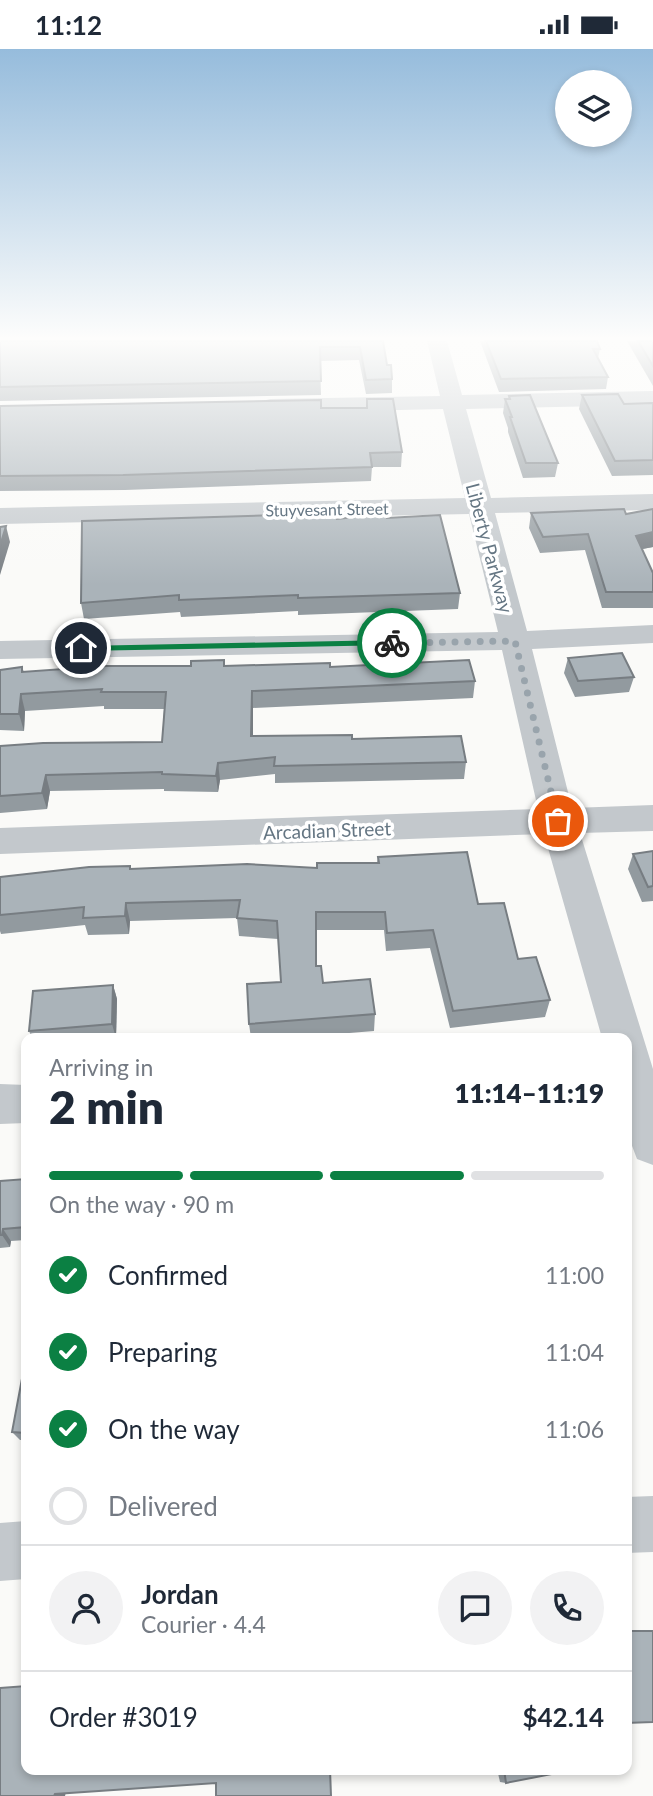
<!DOCTYPE html>
<html lang="en">
<head>
<meta charset="utf-8">
<style>
  :root { --surface:#fff; --page:#f2f2f3; --text:#1f2937; --muted:#747a83; --line:#e0e1e3; --accent:#0b8043 }
  body { margin:0; font-family:Lato,sans-serif; background:var(--page); color:var(--text); height:100vh; display:flex; flex-direction:column; font-size:26px; white-space:nowrap }
  * { box-sizing:border-box; margin:0 }
  p { font-size:23px; color:var(--muted) }
  .icon { flex:none; width:38px; height:38px; fill:none; stroke:currentColor; stroke-width:2; stroke-linecap:round; stroke-linejoin:round }
  .map { position:relative; flex:1; overflow:hidden }
  .sheet { position:absolute; left:21px; top:984px; width:611px; height:742px; display:flex; flex-direction:column; background:var(--surface); border-radius:14px; box-shadow:0 4px 10px #0003 }
  .sheet>* { flex:none }
  .controls { position:absolute; left:555px; top:21px; display:grid; gap:14px }
  .controls a { display:grid; place-items:center; width:77px; height:77px; border-radius:50%; background:var(--surface); box-shadow:0 4px 10px #0003; font-size:35px }
  .pin { position:absolute; display:grid; place-items:center; width:60px; height:60px; color:#fff; margin:-30px; border:4px solid #fff; border-radius:50%; box-shadow:0 2px 7px #0007 }
  .courier { position:absolute; display:grid; place-items:center; width:70px; height:70px; margin:-35px; border:5px solid #0b8043; border-radius:50%; background:#fff; color:#222; box-shadow:0 2px 9px #0007 }
  .summary em { font-style:normal; font-weight:800 }
  .summary div { display:flex; flex-direction:column-reverse }
  .summary { display:flex; align-items:center; justify-content:space-between; height:119px; padding:0 28px }
  h1 { font-size:46px; font-weight:800; line-height:52px }
  .bar { display:grid; grid-template-columns:repeat(4,1fr); gap:10px 7px; align-content:center; height:84px; padding:0 28px }
  .bar i { height:9px; border-radius:5px; background:var(--line) }
  .bar .active { background:var(--accent) }
  .bar p { grid-column:span 4 }
  .line { display:flex; align-items:center; gap:18px; padding:0 28px; border-top:2px solid var(--line) }
  .line div { flex:1 }
  .round { display:grid; place-items:center; flex:none; width:74px; height:74px; border-radius:37px; background:var(--page) }
  ol { padding:0 28px; list-style:none }
  li { display:flex; align-items:center; gap:21px; height:77px }
  li p { margin-inline-start:auto }
  li .icon { padding:7px; border-radius:50%; background:var(--accent); color:#fff; stroke-width:4 }
  li:last-child { color:var(--muted) }
  li i { width:38px; height:38px; border:4px solid var(--line); border-radius:50% }
  .status { display:flex; justify-content:space-between; align-items:center; height:49px; padding:0 35px; background:var(--surface); direction:ltr }
  .status svg { height:19px; fill:currentColor }
  .map>svg:first-child { display:block }
  .lines { fill:none; stroke-linecap:round; stroke-linejoin:round }
  .minor { fill:#c3c8cc; fill-rule:evenodd }
  .wall { fill:#929a9f }
  .shaded-wall { fill:#777d82 }
  .building { fill:#aab3b9; stroke:#777d82; stroke-width:2 }
  .route { fill:#0b8043 }
  .done { stroke:#99a4ac; stroke-width:7; stroke-dasharray:0 12.6 }
  .labels { text-anchor:middle; dominant-baseline:central; stroke-width:7; stroke-linejoin:round; paint-order:stroke }
  .far-street-label { font-size:16px; fill:#657683; stroke:#fff }
  .street-label { font-size:19px; fill:#657683; stroke:#fff }
</style>
</head>
<body>
<div class="status"><b>11:12</b><svg viewBox="0 0 49 12"><path d="M0 12V9h3v3zM5 12V6h3v6zM10 12V3h3v9zM15 12V0h3v12zM26 1h20v11H26zM47 4h2v5h-2z"/></svg></div>
<div class="map">
<svg width="653" height="1747" viewBox="0 0 653 1747">
  <rect width="100%" height="100%" fill="#fafaf8"/>
  <g class="lines">
    <g class="minor">
      <polygon points="427,292 447,292 462,346 653,342 653,356 466,360 491,449 653,445 653,461 495,464 527,582 653,576 653,594 532,600 572,759 653,756 653,782 580,784 653,1020 653,1116 637,1110 626,1081 626,989 602,989 544,785 0,805 0,779 538,760 502,601 0,610 0,592 498,583 469,465 0,475 0,459 465,449 443,360 270,364 262,362 259,357 262,352 270,350 440,347"/>
      <polygon points="0,1035 26,1036 26,1074 0,1075"/>
      <polygon points="653,1447 653,1503 626,1504 626,1448"/>
      <polygon points="26,1472 26,1530 0,1532 0,1474"/>
    </g>
  </g>
  <g class="wall">
    <polygon points="0,292 383,292 387,316 392,330 392,344 366,345 359,311 320,312 321,346 0,352"/>
    <polygon points="480,292 597,292 600,300 598,309 608,328 606,340 499,343"/>
    <polygon points="627,292 653,292 653,337"/>
    <polygon points="582,346 624,355 653,354 653,426 612,427 579,360"/>
    <polygon points="509,347 558,414 555,428 523,429 508,383 508,379 503,364 505,350 508,350"/>
    <polygon points="0,357 321,359 402,403 401,418 372,418 371,432 125,441 0,442"/>
    <polygon points="653,460 653,498 642,500 653,524 653,559 602,559 585,501 540,504 529,479 531,464 626,465"/>
    <polygon points="277,468 337,470 387,469 460,544 458,560 298,566 298,562 181,568 180,563 84,570 81,554"/>
    <polygon points="568,609 634,628 629,643 575,648 564,624"/>
    <polygon points="225,617 330,618 475,632 473,649 253,659 253,687 352,690 466,713 464,730 275,734 275,725 220,731 218,743 164,742 164,740 50,742 47,760 0,764 0,697 162,693 164,660 104,660 104,657 25,662 24,682 0,681 0,621 22,618 24,623"/>
    <polygon points="653,802 653,852 642,853 628,820 633,805"/>
    <polygon points="378,808 478,855 518,910 550,951 545,968 450,979 430,899 386,902 384,881 317,881 316,917 323,934 375,965 374,982 288,989 251,989 249,975 281,933 278,890 239,887 237,869 130,872 129,885 88,886 85,876 1,885 0,882 0,828 131,820 317,819 377,814"/>
    <polygon points="113,936 117,950 116,989 32,989 29,982"/>
    <polygon points="26,1130 26,1191 11,1192 10,1198 0,1199 0,1132"/>
    <polygon points="26,1317 26,1391 20,1391 12,1383"/>
    <polygon points="497,1720 577,1720 506,1734 500,1733"/>
  </g>
  <g class="shaded-wall">
    <polygon points="6,477 10,493 0,526 0,497"/>
    <polygon points="653,483 653,498 632,502 636,487"/>
    <polygon points="252,642 253,659 253,704 251,687"/>
    <polygon points="21,645 25,662 24,682 19,665"/>
    <polygon points="218,714 220,731 218,743 216,727"/>
    <polygon points="46,726 50,742 47,760 42,744"/>
    <polygon points="126,854 130,872 129,885 125,867"/>
    <polygon points="113,936 117,950 116,989 112,975"/>
    <polygon points="3,1180 11,1192 10,1198 2,1186"/>
    <polygon points="66,1743 65,1747 54,1747 55,1745"/>
  </g>
  <g class="building">
    <polygon points="0,292 383,292 387,316 391,316 392,330 366,331 360,298 320,298 321,332 0,338"/>
    <polygon points="486,292 597,292 600,300 593,300 608,328 501,330"/>
    <polygon points="638,292 653,292 653,317"/>
    <polygon points="618,345 624,355 653,354 653,411 615,412 582,346"/>
    <polygon points="530,346 558,414 526,414 510,368 512,368 505,350 510,350 509,347"/>
    <polygon points="367,350 393,350 402,403 370,404 372,418 123,426 0,427 0,357 321,351 321,359 367,359"/>
    <polygon points="624,460 626,465 653,460 653,483 636,487 653,524 653,543 606,543 588,485 543,488 531,464"/>
    <polygon points="385,465 387,469 440,466 460,544 298,549 298,546 179,551 179,546 81,554 82,472 277,466 277,468 337,467 337,470"/>
    <polygon points="6,477 0,497 0,478"/>
    <polygon points="622,604 634,628 578,632 568,609"/>
    <polygon points="224,611 224,617 330,614 330,618 469,611 475,632 252,642 251,687 352,686 352,690 461,687 466,713 274,717 275,708 218,714 216,727 162,725 162,723 46,726 42,744 0,747 0,697 43,694 162,693 166,643 101,643 102,640 21,645 19,665 0,665 0,621 22,618 22,623 106,617 191,617 191,612"/>
    <polygon points="653,802 653,837 648,838 633,805"/>
    <polygon points="467,803 478,855 504,854 518,910 536,908 550,951 453,962 433,881 387,884 385,863 316,863 316,917 321,917 323,934 370,930 375,965 249,975 247,935 281,933 277,872 237,869 240,851 126,854 125,867 83,869 84,858 0,866 0,828 89,818 130,817 130,820 247,815 317,819 317,814 379,814 378,808"/>
    <polygon points="113,936 112,975 29,982 33,942"/>
    <polygon points="26,1130 26,1178 3,1180 2,1186 0,1186 0,1132"/>
    <polygon points="26,1317 26,1384 12,1383 24,1319"/>
    <polygon points="626,1582 653,1582 653,1673 626,1674"/>
    <polygon points="26,1637 26,1720 330,1720 331,1747 216,1747 216,1734 55,1745 54,1747 0,1747 0,1639"/>
    <polygon points="422,1720 458,1720 458,1721"/>
    <polygon points="504,1720 577,1720 506,1734"/>
  </g>
  <linearGradient id="sky" x2="0" y2="1"><stop stop-color="#96bcdc"/><stop offset="0.54" stop-color="#fdfdfc"/><stop offset="1" stop-color="#fdfdfc" stop-opacity="0"/></linearGradient>
  <rect width="653" height="536" fill="url(#sky)"/>
  <polygon class="route" points="392,591 395,592 395,596 81,602 77,599 81,597"/>
  <g class="lines">
    <polyline class="done" points="392,594 515,592 558,772"/>
  </g>
  <g class="labels">
    <g class="far-street-label">
      <text transform="translate(327 460) rotate(-1)">Stuyvesant Street</text>
    </g>
    <g class="street-label">
      <text transform="translate(490 499) rotate(75)">Liberty Parkway</text>
      <text transform="translate(327 781) rotate(-2)">Arcadian Street</text>
    </g>
  </g>
</svg>
<div class="controls">
<a><svg class="icon" aria-label="layers" viewBox="0 0 24 24"><path d="M12 4l9 5-9 5-9-5zM3 14l9 5 9-5"/></svg></a>
</div>
<div class="pin" style="left:558px;top:772px;background:#ea580c"><svg class="icon" aria-label="bag" viewBox="0 0 24 24"><path d="M5 8h14l-1 12H6zM9 8a3 3 0 0 1 6 0"/></svg></div>
<div class="pin" style="left:81px;top:599px;background:#1f2937"><svg class="icon" aria-label="home" viewBox="0 0 24 24"><path d="M3 11l9-7 9 7M6 9v11h12V9"/></svg></div>
<div class="courier" style="left:392px;top:594px"><svg class="icon" aria-label="bike" viewBox="0 0 24 24"><circle cx="6" cy="16" r="4"/><circle cx="18" cy="16" r="4"/><path d="M6 16l4-8h5l3 8M10 8l3 8H6M13 5h3"/></svg></div>
<section class="sheet">
<div class="summary"><div><h1>2 min</h1><p>Arriving in</p></div><em>11:14–11:19</em></div>
<div class="bar"><i class="active"></i><i class="active"></i><i class="active"></i><i></i><p>On the way · 90 m</p></div>
<ol>
<li><svg class="icon" aria-label="check" viewBox="0 0 24 24"><path d="M5 12l5 5 9-10"/></svg>Confirmed<p>11:00</p></li>
<li><svg class="icon" aria-label="check" viewBox="0 0 24 24"><path d="M5 12l5 5 9-10"/></svg>Preparing<p>11:04</p></li>
<li><svg class="icon" aria-label="check" viewBox="0 0 24 24"><path d="M5 12l5 5 9-10"/></svg>On the way<p>11:06</p></li>
<li><i></i>Delivered</li>
</ol>
<div class="line" style="height:126px"><a class="round"><svg class="icon" aria-label="person" viewBox="0 0 24 24"><circle cx="12" cy="8" r="4"/><path d="M4 21q1-7 8-7t8 7"/></svg></a><div><b>Jordan</b><p>Courier · 4.4</p></div><a class="round"><svg class="icon" aria-label="chat" viewBox="0 0 24 24"><path d="M4 5h16v11H9l-5 4z"/></svg></a><a class="round"><svg class="icon" aria-label="phone" viewBox="0 0 24 24"><path d="M5 4h4l2 5-3 2q2 4 5 5l2-3 5 2v4C11 20 4 13 5 4z"/></svg></a></div>
<div class="line" style="height:91px"><div>Order #3019</div><b>$42.14</b></div>
</section>
</div>
</body>
</html>
